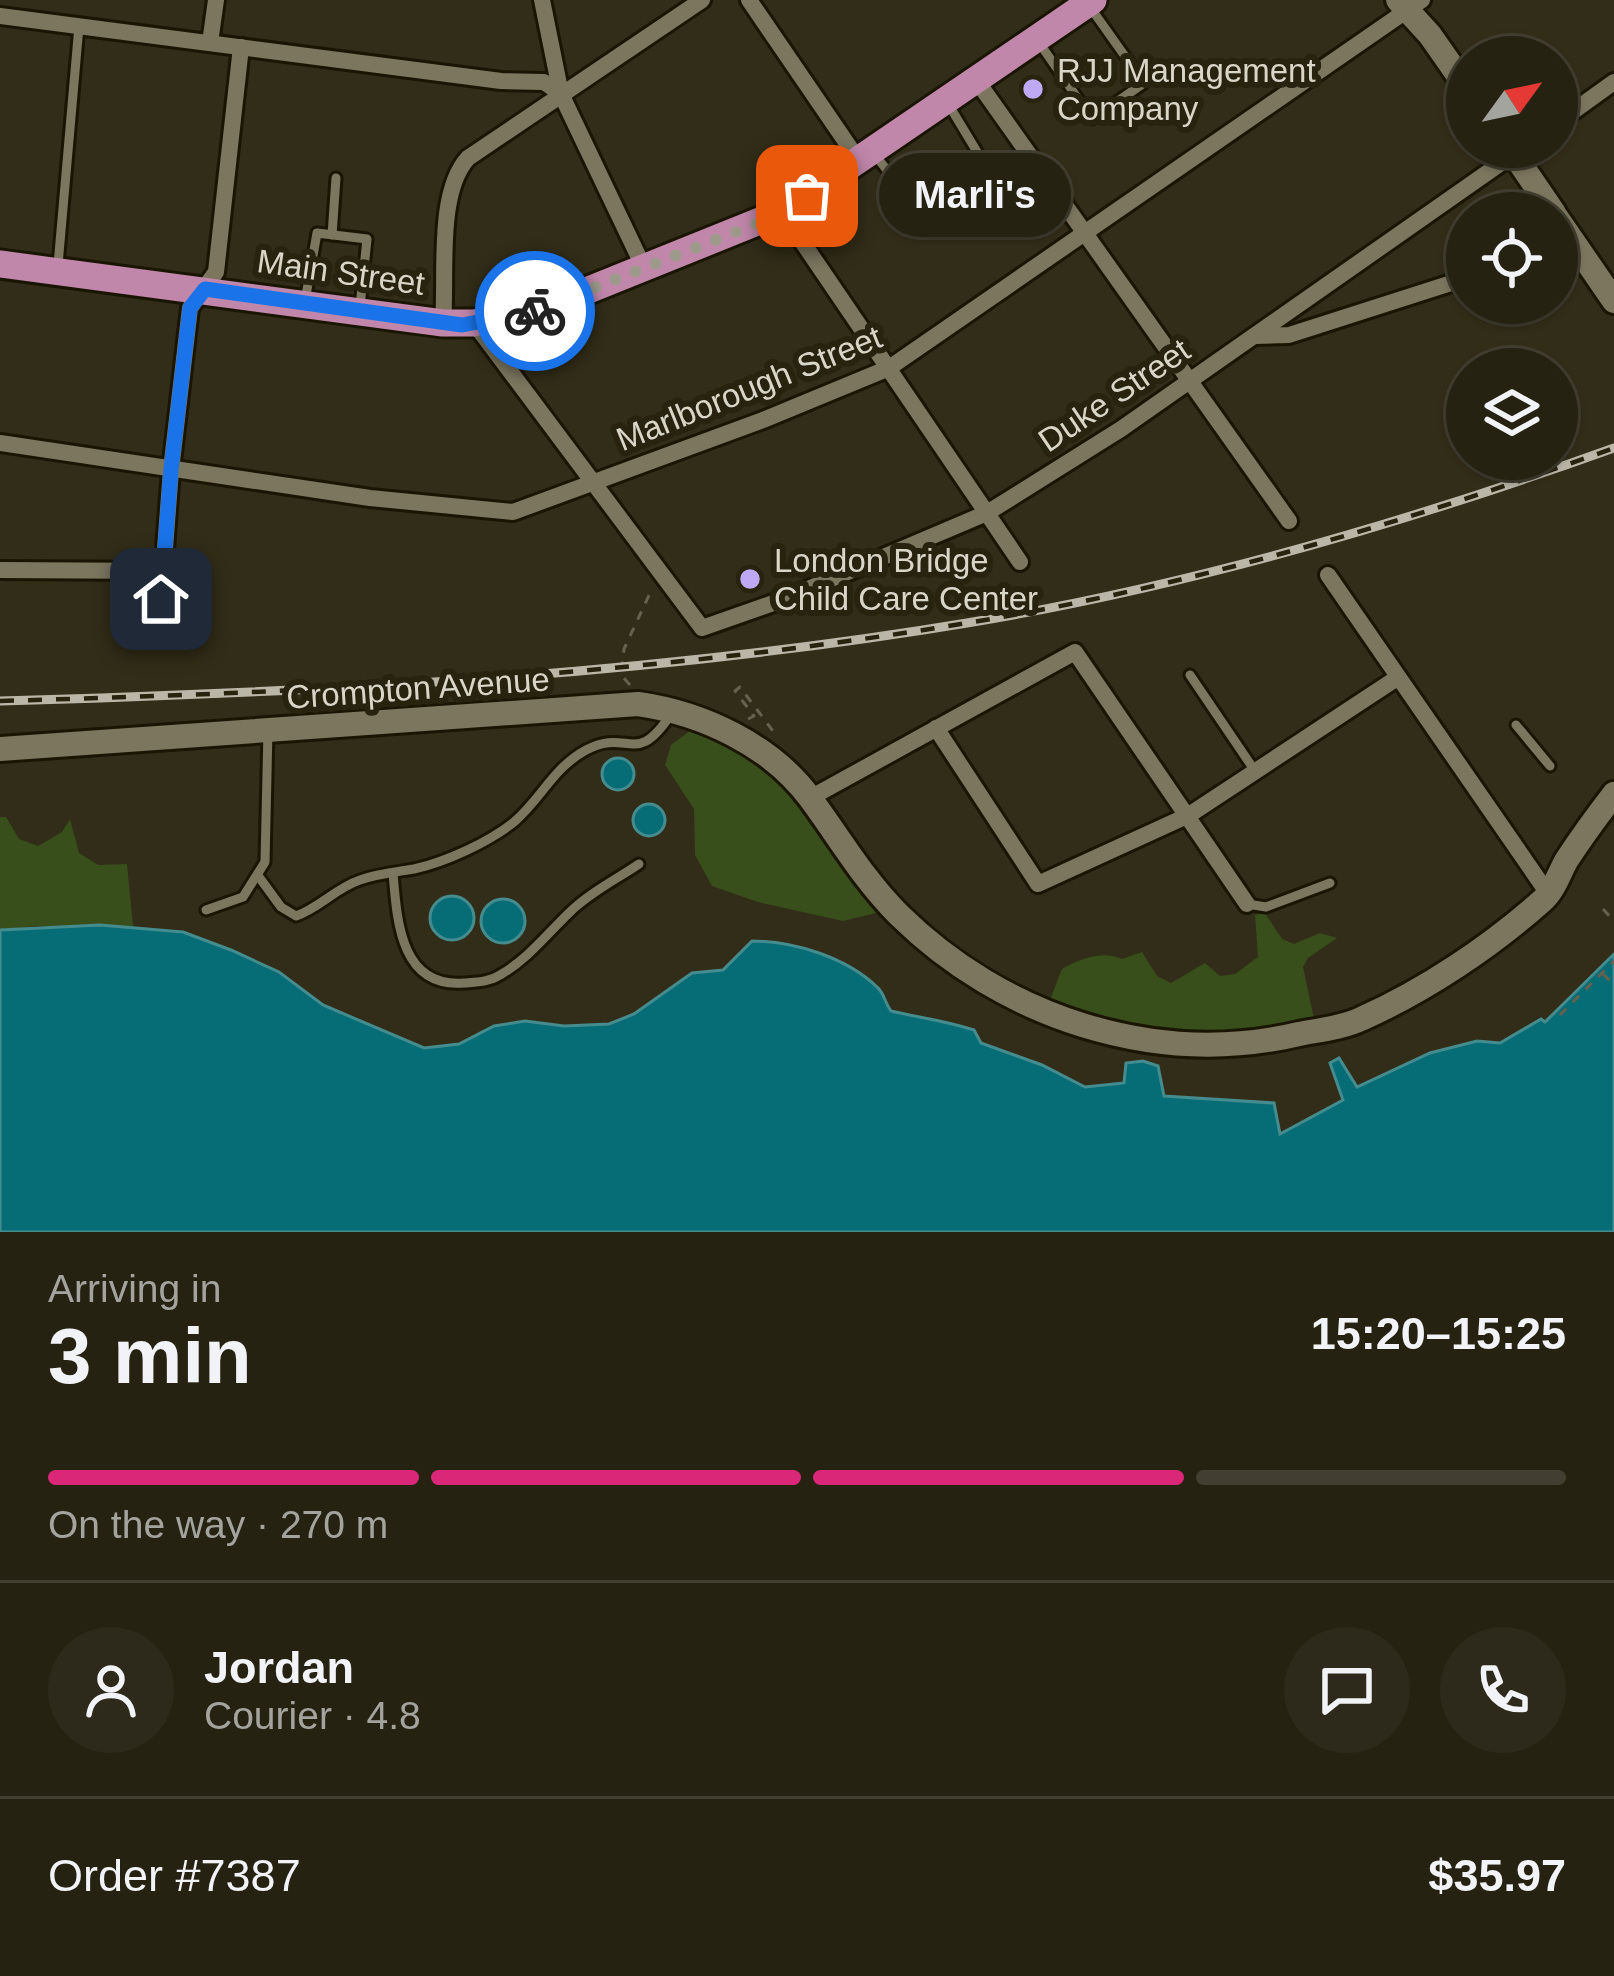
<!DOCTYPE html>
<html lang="en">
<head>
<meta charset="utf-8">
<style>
  :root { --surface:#262212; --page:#2e2a1b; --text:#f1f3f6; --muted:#a4a49f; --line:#423f32; --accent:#db2777 }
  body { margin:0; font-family:Arial,sans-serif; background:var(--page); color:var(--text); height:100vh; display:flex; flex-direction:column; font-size:45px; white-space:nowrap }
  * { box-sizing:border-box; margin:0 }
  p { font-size:39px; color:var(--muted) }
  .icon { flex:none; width:66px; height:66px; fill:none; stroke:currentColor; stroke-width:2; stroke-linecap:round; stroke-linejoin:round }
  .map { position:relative; height:1232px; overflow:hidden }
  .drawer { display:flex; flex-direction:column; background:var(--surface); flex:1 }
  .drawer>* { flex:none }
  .needle { width:78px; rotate:57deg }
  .controls { position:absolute; left:1446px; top:36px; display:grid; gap:24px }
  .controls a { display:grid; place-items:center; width:132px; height:132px; border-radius:50%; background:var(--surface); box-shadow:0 3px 9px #0004,0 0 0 3px var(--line); font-size:60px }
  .pin { position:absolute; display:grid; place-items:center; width:102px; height:102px; color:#fff; margin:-51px; border-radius:24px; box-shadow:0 6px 18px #0006 }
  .courier { position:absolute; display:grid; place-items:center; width:120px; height:120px; margin:-60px; border:9px solid #1a73e8; border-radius:50%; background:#fff; color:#222; box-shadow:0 3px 15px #0007 }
  .bubble { position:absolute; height:84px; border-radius:42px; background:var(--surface); box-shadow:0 3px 9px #0004,0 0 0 3px var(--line); font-size:39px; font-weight:600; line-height:84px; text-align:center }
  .head em { font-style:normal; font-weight:600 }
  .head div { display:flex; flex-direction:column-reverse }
  .head { display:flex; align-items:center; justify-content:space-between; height:204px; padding:0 48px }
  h1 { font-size:78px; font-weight:600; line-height:90px }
  .bar { display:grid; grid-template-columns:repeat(4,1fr); gap:18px 12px; align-content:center; height:144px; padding:0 48px }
  .bar i { height:15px; border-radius:9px; background:var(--line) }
  .bar .on { background:var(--accent) }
  .bar p { grid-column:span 4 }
  .line { display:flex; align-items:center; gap:30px; padding:0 48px; border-top:3px solid var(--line) }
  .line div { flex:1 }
  .round { display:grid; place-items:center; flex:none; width:126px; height:126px; border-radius:63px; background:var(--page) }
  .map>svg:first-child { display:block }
  .green { fill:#384f1b }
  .water { fill:#066c76; stroke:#458c8f; stroke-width:3 }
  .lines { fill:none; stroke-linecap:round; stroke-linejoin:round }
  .lane-casing { stroke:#1a1503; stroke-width:15 }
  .street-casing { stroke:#1a1503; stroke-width:22 }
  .secondary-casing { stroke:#1a1503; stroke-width:30 }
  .primary-casing { stroke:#1a1503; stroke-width:33 }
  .path { stroke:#66614f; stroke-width:3; stroke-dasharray:9 9; stroke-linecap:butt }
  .lane { stroke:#7c765f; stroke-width:9 }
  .street { stroke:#7c765f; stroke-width:16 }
  .secondary { stroke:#7c765f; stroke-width:24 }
  .primary { stroke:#c187ab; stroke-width:27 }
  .rail-casing { stroke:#bab7a9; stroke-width:9 }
  .rail { stroke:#28230f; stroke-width:4.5; stroke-dasharray:14; stroke-linecap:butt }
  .done { stroke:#9e9a8b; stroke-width:12; stroke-dasharray:0 21.6 }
  .route { stroke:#1a73e8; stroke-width:15 }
  .poi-dot { fill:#bfa8f4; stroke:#28230f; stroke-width:4.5 }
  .labels { text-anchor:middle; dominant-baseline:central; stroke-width:12; stroke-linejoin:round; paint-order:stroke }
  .poi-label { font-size:33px; fill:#d8d5c9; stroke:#28230f; text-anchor:start }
  .street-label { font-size:33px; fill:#d8d5c9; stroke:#28230f }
</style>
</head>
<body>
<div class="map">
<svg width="1614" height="1232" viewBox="0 0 1614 1232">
  <rect width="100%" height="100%" fill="#322d18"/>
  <g class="green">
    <polygon points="695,727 746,750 789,783 884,911 843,921 758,902 712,886 695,855 694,809 665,765 671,745"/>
    <polygon points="0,817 6,817 19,839 38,846 62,832 70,819 79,853 98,865 127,864 133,926 36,926 0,930"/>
    <path d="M1265,913L1282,939L1294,944L1320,933L1337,938L1308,958L1303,967L1316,1028L1195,1043L1046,1010L1062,969C1080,959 1102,950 1122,959L1142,952L1157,976L1171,983L1205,963L1220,976L1235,974L1258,957L1255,915Z"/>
  </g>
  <g class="water">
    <circle cx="618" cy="774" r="16"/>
    <circle cx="649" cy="820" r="16"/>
    <circle cx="452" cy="918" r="22"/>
    <circle cx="503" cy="921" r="22"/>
    <path d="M100,925L183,932L231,950L279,972L323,1005L424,1048L459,1044L494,1026L525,1021L564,1026L609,1024L634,1014L692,973L723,970L752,941C793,941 846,957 877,987C885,994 884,1002 891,1011C921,1018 943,1020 974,1030L981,1043L1042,1065L1085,1087L1124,1083L1126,1063L1143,1061L1158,1066L1164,1096L1274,1103L1280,1134L1343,1100L1330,1063L1339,1058L1357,1087L1430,1053L1477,1041L1500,1043L1541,1019L1545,1022L1614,954V1232H0V930Z"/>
  </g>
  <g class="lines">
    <g class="lane-casing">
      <g id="lane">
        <polyline points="1040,44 1092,119 1144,83 1090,7"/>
        <path d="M875,155L921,213L932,216C954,209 980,192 988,170L947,102"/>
        <polyline points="332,235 336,178"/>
        <polyline points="58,265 79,26"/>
        <polyline points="305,301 317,233 367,239 360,307"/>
        <polyline points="1190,675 1255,771"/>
        <polyline points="1516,725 1550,766"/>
        <path d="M393,873C397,920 400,988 464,983C477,982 489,982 500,975C528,959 547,934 570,912C589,893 617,879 639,864"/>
        <path d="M259,877L281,907L296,916C319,908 336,888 360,880C377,874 396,872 414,869C446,862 489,842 514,822C541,799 553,768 586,750C629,727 635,769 671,714"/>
        <polyline points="1247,904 1266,907 1330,883"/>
        <polyline points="206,910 243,897 265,862 268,730"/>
      </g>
    </g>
    <g class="street-casing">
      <g id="street">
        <polyline points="542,0 561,94 644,268"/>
        <polyline points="749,0 859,161"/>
        <polyline points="0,16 501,81 544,82 561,94"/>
        <polyline points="210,43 216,0"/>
        <polyline points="977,81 1289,521"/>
        <polyline points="1557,123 1614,82"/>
        <polyline points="782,212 1020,562"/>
        <path d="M443,323C447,276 436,193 468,158L702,0"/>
        <polyline points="474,323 702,628 782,600 987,513 1121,429 1524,147"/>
        <polyline points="1255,336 1289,335 1467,278"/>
        <polyline points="0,443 370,498 513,512 763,420 889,368 1422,0"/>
        <polyline points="0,570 163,571"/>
        <polyline points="1328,575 1549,895"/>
        <polyline points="159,627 171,470 190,308 216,272 241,47"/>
        <polyline points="936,728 1038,884 1189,815 1397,678"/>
        <polyline points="810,798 1075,652 1247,904"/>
      </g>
    </g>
    <g class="secondary-casing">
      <g id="secondary">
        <polyline points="1398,0 1430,35 1467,88"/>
        <polyline points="1509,147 1554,213"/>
        <polyline points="1557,218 1614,301"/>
        <path d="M0,749L638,704C702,713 771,745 810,798C839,837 863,879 898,914C1002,1017 1155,1068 1299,1034C1319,1030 1342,1028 1361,1019C1426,990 1490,947 1543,900C1554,890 1559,874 1566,861C1581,838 1597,816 1614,794"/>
      </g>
    </g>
    <g class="primary-casing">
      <polyline id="primary" points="0,264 443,323 474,323 539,310 782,212 1093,0"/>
    </g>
    <g class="path">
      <polyline points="630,685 621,675 624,649 651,591"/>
      <polyline points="748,719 754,716 735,691 740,687 776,735"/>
      <polyline points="1603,909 1614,921"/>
      <polyline points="1603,974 1614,985"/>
      <polyline points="1560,1015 1614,961"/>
    </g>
    <use href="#lane" class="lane"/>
    <use href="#street" class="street"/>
    <use href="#secondary" class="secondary"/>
    <use href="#primary" class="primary"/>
    <g class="rail-casing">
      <path id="rail" d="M0,701C324,692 647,676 967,623C1186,587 1405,523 1614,448"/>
    </g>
    <use href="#rail" class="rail"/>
  </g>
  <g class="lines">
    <polyline class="done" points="535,311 756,224 807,196"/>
    <polyline class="route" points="161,599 171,470 190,308 205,289 462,325 535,311"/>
  </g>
  <g class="poi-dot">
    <circle cx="1033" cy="89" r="12"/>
    <circle cx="750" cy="579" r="12"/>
  </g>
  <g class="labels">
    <g class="poi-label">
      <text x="1057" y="70">RJJ Management<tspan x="1057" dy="38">Company</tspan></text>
      <text x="774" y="560">London Bridge<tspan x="774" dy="38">Child Care Center</tspan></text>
    </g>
    <g class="street-label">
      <text transform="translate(341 272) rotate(8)">Main Street</text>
      <text transform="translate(749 388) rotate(-22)">Marlborough Street</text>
      <text transform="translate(1114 395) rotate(-34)">Duke Street</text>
      <text transform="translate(418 688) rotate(-4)">Crompton Avenue</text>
    </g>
  </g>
</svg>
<div class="controls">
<a><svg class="needle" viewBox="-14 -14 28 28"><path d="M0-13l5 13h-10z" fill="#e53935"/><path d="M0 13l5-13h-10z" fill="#a4a49f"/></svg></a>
<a><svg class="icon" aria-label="locate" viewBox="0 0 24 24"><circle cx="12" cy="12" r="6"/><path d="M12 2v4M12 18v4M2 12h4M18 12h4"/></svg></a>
<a><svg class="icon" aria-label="layers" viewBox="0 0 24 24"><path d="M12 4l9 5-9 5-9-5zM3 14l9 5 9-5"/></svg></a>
</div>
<div class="pin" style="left:807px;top:196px;background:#ea580c"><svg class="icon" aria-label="bag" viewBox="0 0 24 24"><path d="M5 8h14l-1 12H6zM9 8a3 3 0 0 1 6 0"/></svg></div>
<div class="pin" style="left:161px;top:599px;background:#1f2937"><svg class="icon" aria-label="home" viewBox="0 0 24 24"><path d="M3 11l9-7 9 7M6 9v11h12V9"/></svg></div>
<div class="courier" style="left:535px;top:311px"><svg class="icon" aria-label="bike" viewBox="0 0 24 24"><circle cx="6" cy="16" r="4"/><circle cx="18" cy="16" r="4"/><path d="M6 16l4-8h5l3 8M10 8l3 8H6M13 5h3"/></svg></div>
<div class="bubble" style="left:879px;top:153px;width:192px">Marli's</div>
</div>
<section class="drawer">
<div class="head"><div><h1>3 min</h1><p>Arriving in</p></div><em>15:20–15:25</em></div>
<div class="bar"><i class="on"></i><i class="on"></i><i class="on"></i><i></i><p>On the way · 270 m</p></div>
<div class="line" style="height:216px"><a class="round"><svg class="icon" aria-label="person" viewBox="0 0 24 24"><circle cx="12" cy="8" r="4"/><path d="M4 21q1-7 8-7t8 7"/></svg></a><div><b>Jordan</b><p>Courier · 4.8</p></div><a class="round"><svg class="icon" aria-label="chat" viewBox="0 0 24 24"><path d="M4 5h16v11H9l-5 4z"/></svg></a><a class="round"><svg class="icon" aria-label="phone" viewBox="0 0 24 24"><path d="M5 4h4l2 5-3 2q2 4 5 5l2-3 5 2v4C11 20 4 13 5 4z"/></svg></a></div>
<div class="line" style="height:156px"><div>Order #7387</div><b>$35.97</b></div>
</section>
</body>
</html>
